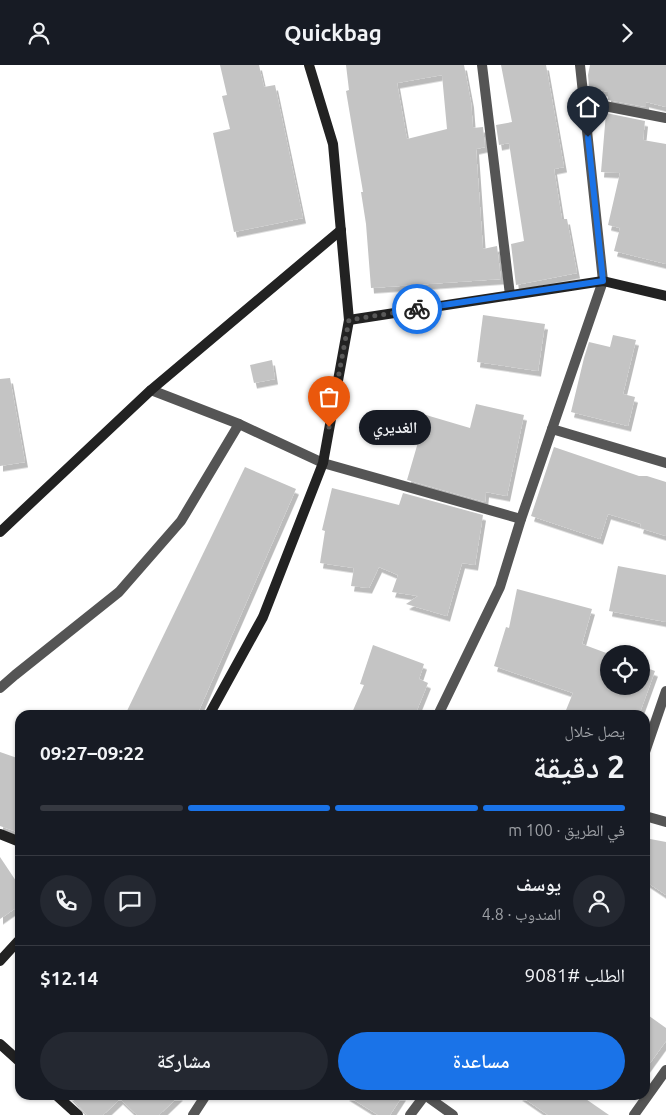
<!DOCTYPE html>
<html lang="ar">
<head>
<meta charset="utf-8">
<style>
  :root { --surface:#171b24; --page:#242831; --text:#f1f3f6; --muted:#9ea1a6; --line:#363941; --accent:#1a73e8 }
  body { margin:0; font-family:Ubuntu,"Noto Naskh Arabic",sans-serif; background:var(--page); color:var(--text); direction:rtl; height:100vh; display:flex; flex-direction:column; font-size:19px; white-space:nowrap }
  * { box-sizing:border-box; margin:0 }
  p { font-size:16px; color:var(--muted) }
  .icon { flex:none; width:28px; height:28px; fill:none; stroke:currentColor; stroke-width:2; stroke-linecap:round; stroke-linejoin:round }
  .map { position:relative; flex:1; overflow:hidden; direction:ltr }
  .sheet { position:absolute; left:15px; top:645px; width:635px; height:390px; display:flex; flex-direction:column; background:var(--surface); border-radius:15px; box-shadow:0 1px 4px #0004; direction:rtl }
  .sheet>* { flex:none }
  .fabs { position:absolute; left:600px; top:580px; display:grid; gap:10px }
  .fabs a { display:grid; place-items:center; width:50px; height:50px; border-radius:50%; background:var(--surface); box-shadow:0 1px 4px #0004; font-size:25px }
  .pin { position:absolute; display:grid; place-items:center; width:42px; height:42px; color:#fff; margin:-51px -21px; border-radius:50% 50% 50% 0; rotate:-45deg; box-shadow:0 0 5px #0007 }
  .pin .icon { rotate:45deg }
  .courier { position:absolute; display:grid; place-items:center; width:50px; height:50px; margin:-25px; border:4px solid #1a73e8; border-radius:50%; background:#fff; color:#222; box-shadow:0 1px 6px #0007 }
  .bubble { position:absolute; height:35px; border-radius:18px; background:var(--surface); box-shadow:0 1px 4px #0004; font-size:16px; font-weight:600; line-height:35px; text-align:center; direction:rtl }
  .headline em { font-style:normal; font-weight:600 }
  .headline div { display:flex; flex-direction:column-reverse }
  .headline { display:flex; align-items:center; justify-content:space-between; height:85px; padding:0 25px }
  h1 { font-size:32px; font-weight:600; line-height:38px }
  .bar { display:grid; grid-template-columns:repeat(4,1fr); gap:8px 5px; align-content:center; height:60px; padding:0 25px }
  .bar i { height:6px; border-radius:4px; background:var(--line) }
  .bar .current { background:var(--accent) }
  .bar p { grid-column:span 4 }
  .line { display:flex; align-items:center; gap:12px; padding:0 25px; border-top:1px solid var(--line) }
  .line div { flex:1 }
  .round { display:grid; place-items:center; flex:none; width:52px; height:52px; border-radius:26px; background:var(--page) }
  .button { display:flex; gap:10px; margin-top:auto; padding:10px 25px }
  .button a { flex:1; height:58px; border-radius:30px; background:var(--accent); color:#fff; font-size:20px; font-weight:600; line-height:58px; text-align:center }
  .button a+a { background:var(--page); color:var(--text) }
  header { display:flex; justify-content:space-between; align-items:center; height:65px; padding:0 25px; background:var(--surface); font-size:22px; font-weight:600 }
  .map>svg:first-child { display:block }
  .building { fill:#c4c4c4; fill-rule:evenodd; filter:url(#shadow) }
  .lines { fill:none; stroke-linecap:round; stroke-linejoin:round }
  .street { stroke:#555; stroke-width:10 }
  .secondary { stroke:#222; stroke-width:10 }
  .done { stroke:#595959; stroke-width:5; stroke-dasharray:0 9 }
  .route { stroke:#1a73e8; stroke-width:6 }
</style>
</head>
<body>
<header><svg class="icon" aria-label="forward" viewBox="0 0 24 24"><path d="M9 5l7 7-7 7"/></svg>Quickbag<svg class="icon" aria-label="person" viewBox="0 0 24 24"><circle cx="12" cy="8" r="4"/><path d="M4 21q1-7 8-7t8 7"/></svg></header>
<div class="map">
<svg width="666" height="1050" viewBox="0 0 666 1050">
  <defs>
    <filter id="shadow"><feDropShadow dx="3" dy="5.5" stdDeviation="0" flood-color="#0004"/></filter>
  </defs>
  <rect width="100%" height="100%" fill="#fff"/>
  <g class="building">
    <polygon points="220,0 259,0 264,22 275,20 303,153 234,167 213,68 230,64 222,31 227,30"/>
    <path d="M346,0H464L471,37L473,63L483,62L485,82L476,84L483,184L497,181L501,214L371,223L366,159L361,127H363L346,26L349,25ZM442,10L447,64L407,74L397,18Z"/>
    <polygon points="501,0 546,0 564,102 554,104 562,154 567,154 577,208 516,220 511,179 524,176 509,78 499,80 496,60 512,57"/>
    <polygon points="590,0 666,0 666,42 646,37 646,42 608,35 608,27 589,22 588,10"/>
    <polygon points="606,48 645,56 643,75 666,79 666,199 614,186 620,163 608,160 620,108 601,107"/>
    <polygon points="483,250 545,259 538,306 477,297"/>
    <polygon points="613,270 636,275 623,329 635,332 628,361 571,347 584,293 589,277 610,282"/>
    <polygon points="272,295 275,314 254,318 250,300"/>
    <polygon points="10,313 25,397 0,401 0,314"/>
    <polygon points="476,339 524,350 507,431 486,427 485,437 407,415 426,350 470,363"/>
    <polygon points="554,382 639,411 647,411 666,417 666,471 640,463 641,459 608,449 600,474 531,451"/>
    <polygon points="245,402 296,424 197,650 125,650"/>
    <polygon points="332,423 399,440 403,428 483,450 475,500 462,498 447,551 406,539 418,531 392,527 398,510 379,502 369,523 351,521 354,503 320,498 325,466 322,465"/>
    <polygon points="618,501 666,510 666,557 609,546"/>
    <polygon points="517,524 592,544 582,579 609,589 609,621 641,621 641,601 655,606 639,650 564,650 573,628 494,601 506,562 509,563"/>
    <polygon points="373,580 424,599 419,614 428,618 415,650 351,650 364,620 360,619"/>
    <polygon points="0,687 20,694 20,768 0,761"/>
    <polygon points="645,773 666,777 666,830 645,816"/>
    <polygon points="0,792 20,822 20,840 0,854"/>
    <polygon points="645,948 666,963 666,976 645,1005"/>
    <polygon points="69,1030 180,1030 159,1050 137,1050 120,1034 103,1050 87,1050"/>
    <polygon points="346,1030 403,1030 390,1050 378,1050"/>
    <polygon points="519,1030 580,1030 609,1050 548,1050"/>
  </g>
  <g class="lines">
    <g class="street">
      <polyline points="482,0 510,230"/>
      <polyline points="584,37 666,53"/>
      <polyline points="151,325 239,359 323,398 521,454"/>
      <polyline points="552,364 666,398"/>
      <polyline points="0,623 15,610 119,527 181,456 239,359"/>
      <polyline points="438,650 500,522 521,454 603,216 580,0"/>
      <polyline points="645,687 666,626"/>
      <polyline points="645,751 666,757"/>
      <polyline points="425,1030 453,1050"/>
      <polyline points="193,1050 206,1030"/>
      <polyline points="410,1050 425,1030"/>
      <polyline points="634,1050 666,1005"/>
    </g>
    <g class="secondary">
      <polyline points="349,255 603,216 666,231"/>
      <polyline points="0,467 151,325 341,165"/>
      <polyline points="209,650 263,552 323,398 349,255 333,79 309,0"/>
      <polyline points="0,769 20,777"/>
      <polyline points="0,896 20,874"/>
      <polyline points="0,979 20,997"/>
      <polyline points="56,1030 78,1050"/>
    </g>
  </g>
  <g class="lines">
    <polyline class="done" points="329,362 349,255 417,244"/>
    <polyline class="route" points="417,244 603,216 588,72"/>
  </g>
</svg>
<div class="fabs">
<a><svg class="icon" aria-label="locate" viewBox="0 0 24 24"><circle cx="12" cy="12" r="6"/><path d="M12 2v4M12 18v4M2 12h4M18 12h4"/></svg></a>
</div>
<div class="pin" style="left:329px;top:362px;background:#ea580c"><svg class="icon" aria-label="bag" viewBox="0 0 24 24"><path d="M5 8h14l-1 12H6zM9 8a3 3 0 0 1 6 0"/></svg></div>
<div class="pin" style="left:588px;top:72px;background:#1f2937"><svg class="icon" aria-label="home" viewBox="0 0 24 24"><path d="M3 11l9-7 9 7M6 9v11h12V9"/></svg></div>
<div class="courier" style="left:417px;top:244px"><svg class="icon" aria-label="bike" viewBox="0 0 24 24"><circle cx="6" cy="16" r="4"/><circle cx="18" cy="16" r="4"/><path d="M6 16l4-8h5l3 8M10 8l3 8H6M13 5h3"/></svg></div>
<div class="bubble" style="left:359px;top:345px;width:72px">الغديري</div>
<section class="sheet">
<div class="headline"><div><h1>2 دقيقة</h1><p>يصل خلال</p></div><em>09:22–09:27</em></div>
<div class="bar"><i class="current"></i><i class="current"></i><i class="current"></i><i></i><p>في الطريق · 100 m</p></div>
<div class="line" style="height:90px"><a class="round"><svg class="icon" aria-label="person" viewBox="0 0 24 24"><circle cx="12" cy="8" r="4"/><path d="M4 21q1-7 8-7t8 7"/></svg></a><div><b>يوسف</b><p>المندوب · 4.8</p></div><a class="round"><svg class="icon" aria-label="chat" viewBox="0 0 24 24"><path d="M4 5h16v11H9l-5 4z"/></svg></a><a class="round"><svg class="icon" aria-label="phone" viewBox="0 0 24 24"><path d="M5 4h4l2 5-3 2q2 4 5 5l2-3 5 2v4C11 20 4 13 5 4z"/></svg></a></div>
<div class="line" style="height:65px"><div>الطلب #9081</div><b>$12.14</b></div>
<div class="button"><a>مساعدة</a><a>مشاركة</a></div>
</section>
</div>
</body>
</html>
